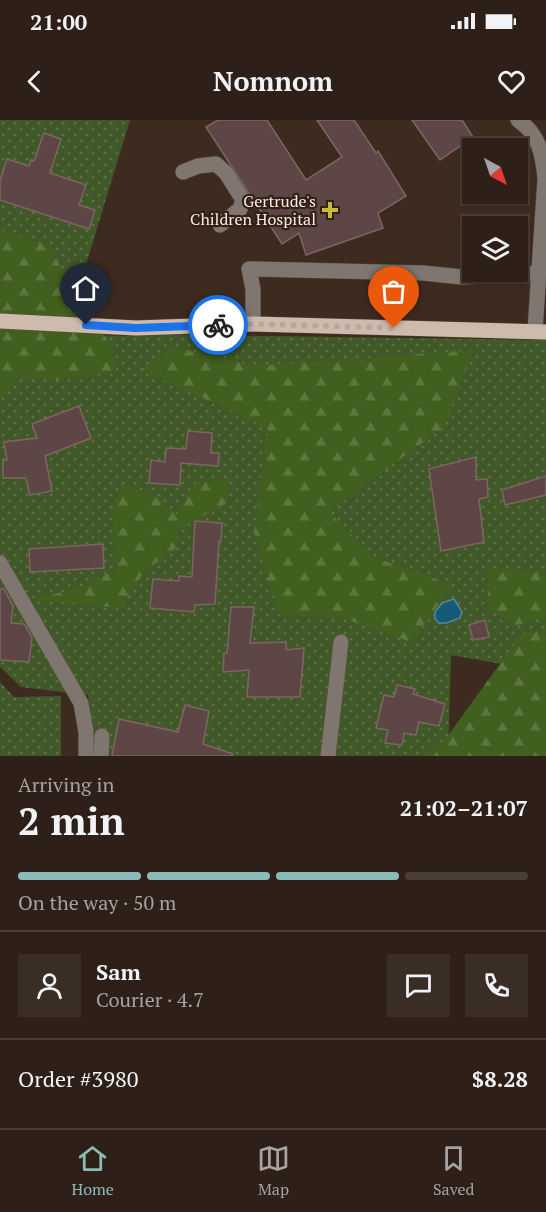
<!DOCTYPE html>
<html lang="en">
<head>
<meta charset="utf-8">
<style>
  :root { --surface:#2e2018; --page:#3a2d25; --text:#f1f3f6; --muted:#a7a3a2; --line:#493e37; --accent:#8bbbb9 }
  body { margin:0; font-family:"PT Serif",serif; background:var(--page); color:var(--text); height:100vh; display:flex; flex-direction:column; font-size:22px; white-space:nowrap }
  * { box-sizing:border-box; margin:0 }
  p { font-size:20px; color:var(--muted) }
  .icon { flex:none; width:33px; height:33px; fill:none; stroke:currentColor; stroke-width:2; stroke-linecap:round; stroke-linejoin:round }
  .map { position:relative; height:636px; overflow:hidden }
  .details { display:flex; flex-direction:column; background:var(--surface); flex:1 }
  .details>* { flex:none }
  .needle { width:39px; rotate:140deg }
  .fabs { position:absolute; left:462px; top:18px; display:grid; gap:12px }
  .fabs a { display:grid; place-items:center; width:66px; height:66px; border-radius:0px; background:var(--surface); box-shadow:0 2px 4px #0004,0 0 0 2px var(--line); font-size:30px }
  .pin { position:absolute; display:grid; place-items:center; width:51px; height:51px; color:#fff; margin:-62px -26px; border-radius:50% 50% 50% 0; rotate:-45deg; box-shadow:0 0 6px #0007 }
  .pin .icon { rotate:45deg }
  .courier { position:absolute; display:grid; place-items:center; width:60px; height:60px; margin:-30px; border:4px solid #1a73e8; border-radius:50%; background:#fff; color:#222; box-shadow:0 2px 8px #0007 }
  .summary em { font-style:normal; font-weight:800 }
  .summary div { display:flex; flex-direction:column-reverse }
  .summary { display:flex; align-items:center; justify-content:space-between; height:102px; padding:0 18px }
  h1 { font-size:39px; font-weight:800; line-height:45px }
  .bar { display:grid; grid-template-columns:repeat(4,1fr); gap:9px 6px; align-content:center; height:72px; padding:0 18px }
  .bar i { height:8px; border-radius:4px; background:var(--line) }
  .bar .current { background:var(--accent) }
  .bar p { grid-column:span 4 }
  .line { display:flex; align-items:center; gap:15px; padding:0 18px; border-top:2px solid var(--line) }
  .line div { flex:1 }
  .round { display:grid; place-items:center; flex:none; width:63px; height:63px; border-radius:0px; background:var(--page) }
  .status { display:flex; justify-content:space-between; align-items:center; height:42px; padding:0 30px; background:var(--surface); direction:ltr }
  .status svg { height:16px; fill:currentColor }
  header { display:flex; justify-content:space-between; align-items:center; height:78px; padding:0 18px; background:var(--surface); font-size:27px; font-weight:800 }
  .tabs { display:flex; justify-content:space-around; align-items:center; height:84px; border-top:2px solid var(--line); background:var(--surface); font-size:16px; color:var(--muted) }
  .tabs a { display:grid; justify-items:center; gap:3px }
  .tabs .current { color:var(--accent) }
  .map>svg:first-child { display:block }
  .grass { fill:url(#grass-dots) }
  .forest { fill:url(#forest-firs) }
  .water { fill:#145a76; stroke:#588697; stroke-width:1.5 }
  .building { fill:#5d4645; stroke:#7e6564; stroke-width:1.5 }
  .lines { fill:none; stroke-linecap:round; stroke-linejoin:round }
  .minor-casing { stroke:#5b4a3f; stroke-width:16 }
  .major-casing { stroke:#5b4a3f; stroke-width:16 }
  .minor { stroke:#7f766f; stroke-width:15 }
  .major { stroke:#cebbae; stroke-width:15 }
  .done { stroke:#b7a89f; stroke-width:6; stroke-dasharray:0 10.8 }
  .route { stroke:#1a73e8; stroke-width:8 }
  .poi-dot { fill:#c8bb3b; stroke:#322116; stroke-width:2 }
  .labels { text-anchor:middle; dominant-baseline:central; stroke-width:4.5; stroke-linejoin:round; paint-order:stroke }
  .poi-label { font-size:16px; fill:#f8ece4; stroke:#322116; text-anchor:end }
</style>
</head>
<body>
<div class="status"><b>21:00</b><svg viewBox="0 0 49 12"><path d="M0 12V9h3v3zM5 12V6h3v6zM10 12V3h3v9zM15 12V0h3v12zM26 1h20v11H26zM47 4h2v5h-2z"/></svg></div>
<header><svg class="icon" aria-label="back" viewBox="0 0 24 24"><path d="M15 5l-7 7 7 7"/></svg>Nomnom<svg class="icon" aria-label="heart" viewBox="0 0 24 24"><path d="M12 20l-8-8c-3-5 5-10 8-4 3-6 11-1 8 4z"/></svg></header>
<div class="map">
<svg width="546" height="636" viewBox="0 0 546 636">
  <defs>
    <pattern id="grass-dots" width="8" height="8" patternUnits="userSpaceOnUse" patternTransform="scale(1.5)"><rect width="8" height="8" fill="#415929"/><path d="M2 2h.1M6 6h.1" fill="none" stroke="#5d7148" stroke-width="1.8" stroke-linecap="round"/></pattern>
    <pattern id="forest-firs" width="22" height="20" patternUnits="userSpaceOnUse" patternTransform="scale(1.5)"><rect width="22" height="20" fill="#415f1e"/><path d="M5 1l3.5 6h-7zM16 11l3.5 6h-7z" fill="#5d763f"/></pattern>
  </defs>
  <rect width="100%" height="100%" fill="#3d2b20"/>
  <g class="grass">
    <polygon points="0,0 130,0 82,158 69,186 0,185"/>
    <polygon points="0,212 128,216 141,214 546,220 546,552 451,535 448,636 92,636 93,611 88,575 21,567 0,547"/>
    <polygon points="0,562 14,577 61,576 61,636 0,636"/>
  </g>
  <g class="forest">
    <polygon points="0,110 48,126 111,226 116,253 56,260 17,257 0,281"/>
    <polygon points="174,227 254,246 473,230 445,306 329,392 372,436 452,466 411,522 339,497 279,495 254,412 268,309 228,289 141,250"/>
    <polygon points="230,358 227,383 179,409 175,429 145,451 120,488 32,479 80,468 117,449 112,397 122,364 159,379 177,394 193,364"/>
    <polygon points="489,448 528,451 546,456 546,497 517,505 487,489"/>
    <polygon points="522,513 546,513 546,636 422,636 447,617"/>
  </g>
  <polygon class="water" points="454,479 462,492 460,498 446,503 439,503 435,499 435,492 442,483"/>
  <g class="building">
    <polygon points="218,0 267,0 306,60 342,37 317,0 354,0 376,33 378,31 406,76 378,93 383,108 306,135 299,113 282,124 206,7"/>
    <polygon points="412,0 462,0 473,17 440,40"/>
    <polygon points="44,13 61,19 50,53 86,65 79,85 95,90 89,109 0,80 0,61 7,39 29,46 31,40 34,41"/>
    <polygon points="79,286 91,318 45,336 52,371 30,375 26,358 3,358 3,340 7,340 4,322 37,318 32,304"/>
    <polygon points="188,311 212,313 211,333 219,333 218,346 181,343 180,365 149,363 151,340 165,342 166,328 186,329"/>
    <polygon points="476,337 476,360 487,359 488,377 479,379 484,422 441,431 429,349"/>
    <polygon points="546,356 546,375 505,385 502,370"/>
    <polygon points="195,401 222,403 221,421 219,421 215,484 195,485 194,492 150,488 153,459 179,461 179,456 192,457"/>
    <polygon points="103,424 104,448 30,452 29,429"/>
    <polygon points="0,469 4,469 13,486 11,503 24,504 32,517 29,542 0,540"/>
    <polygon points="231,487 254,487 250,523 286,522 286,530 304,528 300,577 247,577 249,550 223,552 224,533 227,533"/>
    <polygon points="485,500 489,517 473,520 469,505"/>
    <polygon points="397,565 415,569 413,574 445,584 439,606 419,602 416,615 404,613 402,625 385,623 388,610 376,608 384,575 394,577"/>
    <polygon points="185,585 209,591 203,624 233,634 232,636 112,636 119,599 178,612"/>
  </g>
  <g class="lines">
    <g class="minor-casing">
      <g id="minor">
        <path d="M518,0C539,14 543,35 545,59L535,211"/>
        <polyline points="183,52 198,46 216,44 226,53 243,80 240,89 220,105"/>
        <polyline points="253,204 253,169 249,149 423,153 462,157 539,153"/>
        <polyline points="0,443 81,583 86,612 86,636"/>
        <polyline points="101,636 102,616"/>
        <polyline points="328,636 341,522"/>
      </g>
    </g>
    <g class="major-casing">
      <polyline id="major" points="0,201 136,208 253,204 546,212"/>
    </g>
    <use href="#minor" class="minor"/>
    <use href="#major" class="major"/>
  </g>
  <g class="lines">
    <polyline class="done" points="218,205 253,204 394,208"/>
    <polyline class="route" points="86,205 136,208 218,205"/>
  </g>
  <path class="poi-dot" d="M327 81h6v6h6v6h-6v6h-6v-6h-6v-6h6z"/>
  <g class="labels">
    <g class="poi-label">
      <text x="316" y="81">Gertrude's<tspan x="316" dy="18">Children Hospital</tspan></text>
    </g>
  </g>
</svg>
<div class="fabs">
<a><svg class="needle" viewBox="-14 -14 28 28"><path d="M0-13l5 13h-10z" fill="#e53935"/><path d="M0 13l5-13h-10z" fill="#a7a3a2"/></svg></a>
<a><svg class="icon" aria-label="layers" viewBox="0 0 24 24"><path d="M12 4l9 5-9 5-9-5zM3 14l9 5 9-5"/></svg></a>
</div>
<div class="pin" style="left:394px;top:208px;background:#ea580c"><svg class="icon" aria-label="bag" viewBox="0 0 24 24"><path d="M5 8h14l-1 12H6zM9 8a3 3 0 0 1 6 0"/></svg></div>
<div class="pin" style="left:86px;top:205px;background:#1f2937"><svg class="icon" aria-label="home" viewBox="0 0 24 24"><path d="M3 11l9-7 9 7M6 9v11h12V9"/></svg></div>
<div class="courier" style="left:218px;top:205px"><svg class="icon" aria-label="bike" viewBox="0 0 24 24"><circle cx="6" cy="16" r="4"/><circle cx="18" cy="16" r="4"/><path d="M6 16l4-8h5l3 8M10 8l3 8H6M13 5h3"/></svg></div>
</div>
<section class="details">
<div class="summary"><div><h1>2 min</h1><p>Arriving in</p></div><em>21:02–21:07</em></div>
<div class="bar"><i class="current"></i><i class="current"></i><i class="current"></i><i></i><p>On the way · 50 m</p></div>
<div class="line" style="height:108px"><a class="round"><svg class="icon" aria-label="person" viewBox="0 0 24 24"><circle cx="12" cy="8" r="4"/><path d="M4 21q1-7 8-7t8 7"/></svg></a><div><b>Sam</b><p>Courier · 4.7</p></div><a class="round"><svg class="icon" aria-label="chat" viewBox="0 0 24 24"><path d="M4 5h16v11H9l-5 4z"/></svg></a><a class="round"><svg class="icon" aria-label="phone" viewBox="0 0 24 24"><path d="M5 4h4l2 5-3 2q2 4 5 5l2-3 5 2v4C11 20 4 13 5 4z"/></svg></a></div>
<div class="line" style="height:78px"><div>Order #3980</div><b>$8.28</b></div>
</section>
<nav class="tabs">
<a class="current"><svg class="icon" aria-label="home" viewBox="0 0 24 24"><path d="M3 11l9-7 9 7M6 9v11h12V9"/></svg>Home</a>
<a><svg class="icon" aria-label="map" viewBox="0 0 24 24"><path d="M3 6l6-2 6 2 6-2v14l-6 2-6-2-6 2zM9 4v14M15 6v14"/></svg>Map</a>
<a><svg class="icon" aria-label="saved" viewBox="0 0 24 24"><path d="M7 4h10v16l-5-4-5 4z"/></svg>Saved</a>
</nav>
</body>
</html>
